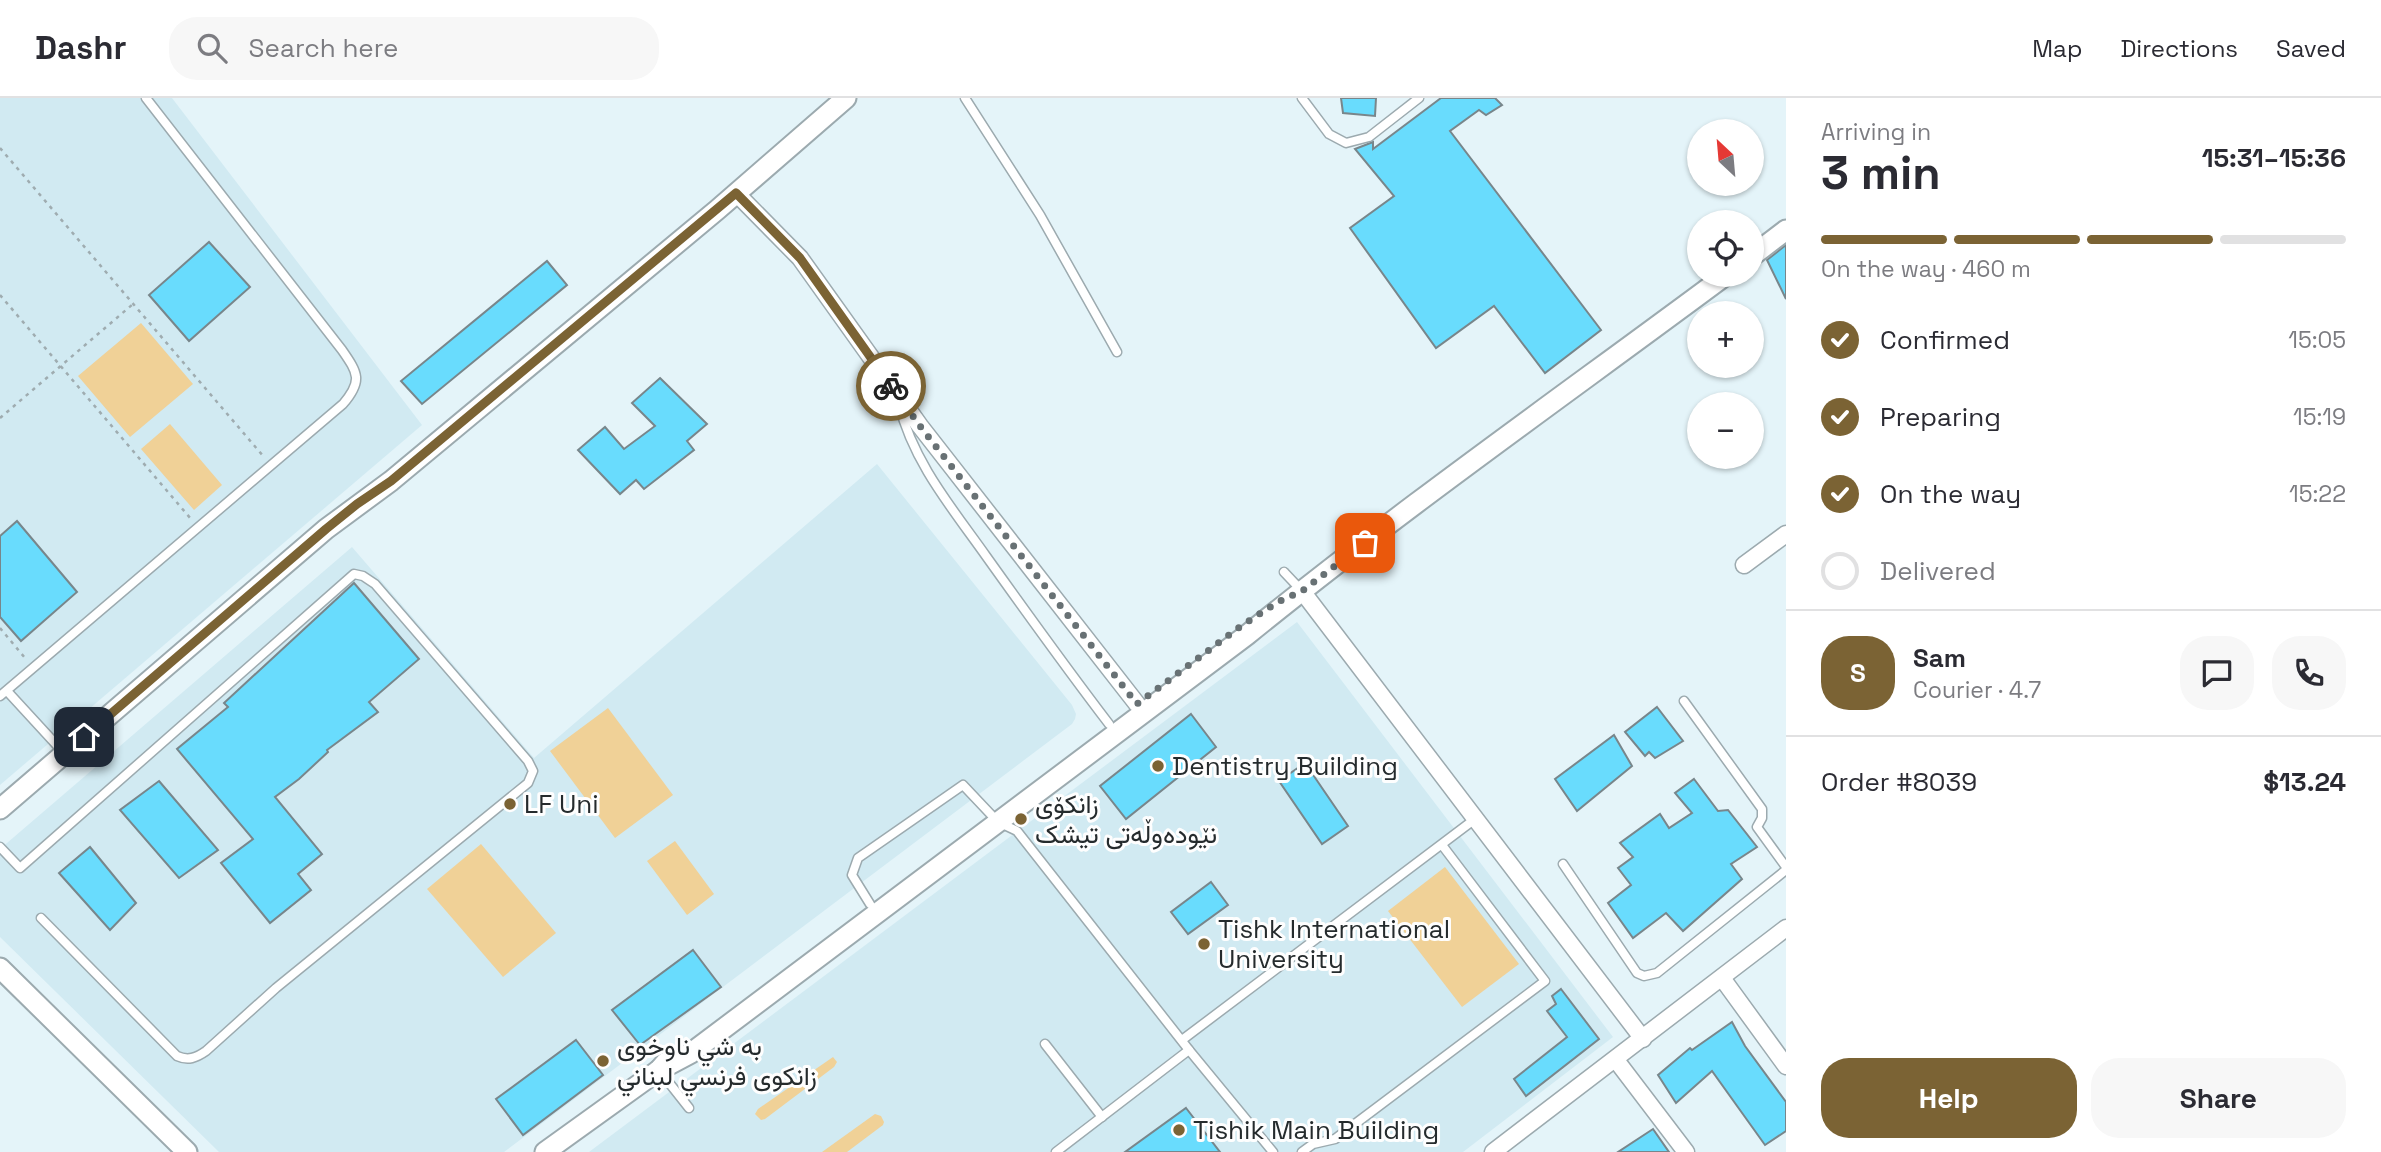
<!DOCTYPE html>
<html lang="en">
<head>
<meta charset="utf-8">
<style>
  :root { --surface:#fff; --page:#f7f7f7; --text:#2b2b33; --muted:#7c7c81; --line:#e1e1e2; --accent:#7b6334 }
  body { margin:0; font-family:"Space Grotesk",Vazirmatn,sans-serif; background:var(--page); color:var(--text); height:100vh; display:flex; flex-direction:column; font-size:26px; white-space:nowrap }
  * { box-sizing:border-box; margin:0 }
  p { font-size:23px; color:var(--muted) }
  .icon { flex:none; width:38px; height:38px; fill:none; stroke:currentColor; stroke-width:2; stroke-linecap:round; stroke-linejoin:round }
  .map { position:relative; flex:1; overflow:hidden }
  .side { display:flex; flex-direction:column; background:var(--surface); width:595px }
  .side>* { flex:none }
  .needle { width:46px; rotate:334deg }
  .tools { position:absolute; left:1687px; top:21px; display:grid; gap:14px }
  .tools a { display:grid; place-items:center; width:77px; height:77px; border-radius:50%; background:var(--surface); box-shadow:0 2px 5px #0004; font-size:35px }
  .pin { position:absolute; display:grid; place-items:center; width:60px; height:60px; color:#fff; margin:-30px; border-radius:14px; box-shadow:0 4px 10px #0006 }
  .courier { position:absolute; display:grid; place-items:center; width:70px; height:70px; margin:-35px; border:5px solid #7b6334; border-radius:50%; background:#fff; color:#222; box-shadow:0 2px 9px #0007 }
  .summary em { font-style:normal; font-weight:700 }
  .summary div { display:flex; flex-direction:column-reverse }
  .summary { display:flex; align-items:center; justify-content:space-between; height:119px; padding:0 35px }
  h1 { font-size:46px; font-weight:700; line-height:52px }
  .bar { display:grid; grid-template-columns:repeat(4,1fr); gap:10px 7px; align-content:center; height:84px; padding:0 35px }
  .bar i { height:9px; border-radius:5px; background:var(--line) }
  .bar .on { background:var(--accent) }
  .bar p { grid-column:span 4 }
  .line { display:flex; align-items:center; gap:18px; padding:0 35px; border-top:2px solid var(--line) }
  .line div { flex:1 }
  .round { display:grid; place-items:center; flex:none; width:74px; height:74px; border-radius:28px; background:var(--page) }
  ol { padding:0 35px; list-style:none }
  li { display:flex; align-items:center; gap:21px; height:77px }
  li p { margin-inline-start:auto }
  li .icon { padding:7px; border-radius:50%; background:var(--accent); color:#fff; stroke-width:4 }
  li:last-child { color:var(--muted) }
  li i { width:38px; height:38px; border:4px solid var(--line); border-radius:50% }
  .primary-button { display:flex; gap:14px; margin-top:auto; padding:14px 35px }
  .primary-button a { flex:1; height:80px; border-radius:28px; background:var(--accent); color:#fff; font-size:28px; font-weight:700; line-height:80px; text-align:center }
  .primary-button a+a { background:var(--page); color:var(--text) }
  header { display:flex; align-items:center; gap:42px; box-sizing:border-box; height:98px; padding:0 35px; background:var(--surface); border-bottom:2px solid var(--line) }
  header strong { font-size:33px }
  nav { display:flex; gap:38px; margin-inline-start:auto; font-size:24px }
  .search { width:490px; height:63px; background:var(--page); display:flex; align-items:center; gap:18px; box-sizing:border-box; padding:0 24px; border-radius:28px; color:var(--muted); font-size:26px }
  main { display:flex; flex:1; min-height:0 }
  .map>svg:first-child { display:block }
  .built { fill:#d1eaf2 }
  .green { fill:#f0d197 }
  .building { fill:#69dcfd; stroke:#78868b; stroke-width:2 }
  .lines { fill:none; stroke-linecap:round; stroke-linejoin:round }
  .service-casing { stroke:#9caaaf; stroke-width:11 }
  .minor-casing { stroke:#9caaaf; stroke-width:19 }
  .tertiary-casing { stroke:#9caaaf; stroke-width:23 }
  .path { stroke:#9facb0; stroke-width:2.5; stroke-dasharray:3.5 5; stroke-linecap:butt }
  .service { stroke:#fff; stroke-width:8 }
  .minor { stroke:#fff; stroke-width:16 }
  .tertiary { stroke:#fff; stroke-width:19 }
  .done { stroke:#687174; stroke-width:7; stroke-dasharray:0 12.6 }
  .route { stroke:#7b6334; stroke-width:9 }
  .poi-dot { fill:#7b6334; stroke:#fefefe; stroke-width:2.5 }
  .labels { text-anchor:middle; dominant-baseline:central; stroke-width:6; stroke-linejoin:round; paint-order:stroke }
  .poi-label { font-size:26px; fill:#252b2d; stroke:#fefefe; text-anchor:start }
</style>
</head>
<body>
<header>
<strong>Dashr</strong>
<div class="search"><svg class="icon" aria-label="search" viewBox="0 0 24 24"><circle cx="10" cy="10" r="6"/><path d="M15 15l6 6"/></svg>Search here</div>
<nav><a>Map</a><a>Directions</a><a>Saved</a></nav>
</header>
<main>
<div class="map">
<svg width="1786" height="1054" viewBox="0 0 1786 1054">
  <rect width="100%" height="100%" fill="#e4f4f9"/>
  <g class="built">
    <polygon points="0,0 172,0 422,327 0,687"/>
    <polygon points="877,366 1072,607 1076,616 1075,621 1072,626 504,1054 219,1054 0,839 0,751 352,449 534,660"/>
    <polygon points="1297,524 1613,939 1463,1054 589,1054"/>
  </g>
  <g class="green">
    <polygon points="141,225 193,286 130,339 78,278"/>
    <polygon points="170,326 222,387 194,412 141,351"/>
    <polygon points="608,610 673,697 615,740 550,653"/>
    <polygon points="675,743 714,796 687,817 647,763"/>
    <polygon points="481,746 556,835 503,879 427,791"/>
    <polygon points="1445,769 1519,866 1462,909 1388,813"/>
    <polygon points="833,959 837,964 834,969 765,1021 761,1022 755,1016 758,1011"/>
    <polygon points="875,1016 881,1018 884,1024 883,1027 847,1054 822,1054"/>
  </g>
  <g class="building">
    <polygon points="1341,0 1376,0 1375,18 1343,15"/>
    <polygon points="1441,0 1495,0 1502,7 1486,17 1479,12 1450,33 1601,232 1545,275 1494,208 1436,250 1350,130 1394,98 1355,51 1373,44 1373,51"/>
    <polygon points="209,144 250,189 189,243 149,197"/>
    <polygon points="1786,147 1786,201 1767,162"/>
    <polygon points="547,163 567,187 422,306 401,283"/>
    <polygon points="660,280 707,326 687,343 694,352 644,391 636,382 620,396 578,352 605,329 624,351 655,328 632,305"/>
    <polygon points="17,423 77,494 21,543 0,519 0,438"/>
    <polygon points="354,485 419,561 369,604 378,614 327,652 328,654 299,681 275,699 322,756 298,776 311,792 270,825 221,765 253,741 177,651 228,609 224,605"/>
    <polygon points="1657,609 1683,643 1655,660 1649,654 1645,658 1625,634"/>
    <polygon points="1191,616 1216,649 1126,721 1100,688"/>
    <polygon points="1614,637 1632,668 1577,713 1555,681"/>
    <polygon points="1305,665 1348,728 1322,746 1279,683"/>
    <polygon points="1694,681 1718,713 1728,712 1757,749 1731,766 1742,781 1683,833 1666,815 1633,840 1608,805 1631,787 1618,770 1633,759 1620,745 1660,716 1669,730 1692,715 1675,695"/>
    <polygon points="159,683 218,752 179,780 120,712"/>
    <polygon points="90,749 136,805 110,832 59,775"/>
    <polygon points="1211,784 1228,807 1188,836 1171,814"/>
    <polygon points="693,852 721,889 640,947 612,912"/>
    <polygon points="1561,891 1599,941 1526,998 1514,981 1567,939 1547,913 1556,906 1552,898"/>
    <polygon points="1732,924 1745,948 1786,1004 1786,1033 1765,1047 1712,973 1676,1005 1658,977 1690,950 1692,952"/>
    <polygon points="576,942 603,977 523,1037 496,1001"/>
    <polygon points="1186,1010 1220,1054 1125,1054"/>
    <polygon points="1653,1031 1669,1054 1618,1054"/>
  </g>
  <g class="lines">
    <g class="service-casing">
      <g id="service">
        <polyline points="965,0 1040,117 1117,254"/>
        <polyline points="1302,0 1329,36 1346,45 1369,39 1419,0"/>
        <path d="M899,306C913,364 952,410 986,458C1026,514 1067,571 1109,626"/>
        <polyline points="1284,474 1302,493"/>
        <polyline points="7,593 64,655"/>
        <path d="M0,598L343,306C363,283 358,275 342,252L146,0"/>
        <polyline points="1684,603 1762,711 1762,720 1757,729 1786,769"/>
        <path d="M0,749L20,770L354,476L363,478L375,486L528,663L533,673L528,685L276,890L206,953C196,960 188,963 177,958L41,820"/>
        <polyline points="1563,766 1637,875 1644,878 1657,875 1786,772"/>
        <polyline points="870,806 852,777 858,760 963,687 998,724 1017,733 1189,952 1273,1054"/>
        <polyline points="1182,942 1475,721"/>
        <polyline points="1045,946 1102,1019"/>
        <polyline points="659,972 689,1010"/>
        <polyline points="1056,1054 1189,952"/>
        <polyline points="1302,1054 1313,1046 1335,1041 1545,883 1442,747"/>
      </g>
    </g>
    <g class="minor-casing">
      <g id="minor">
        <polyline points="736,95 800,160 920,328 1137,606"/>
        <polyline points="1744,467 1786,436"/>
        <polyline points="1302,493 1643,941"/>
        <polyline points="1722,880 1786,968"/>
        <polyline points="1616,962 1686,1054"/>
        <polyline points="1493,1054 1786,830"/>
      </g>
    </g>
    <g class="tertiary-casing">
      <g id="tertiary">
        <polyline points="1752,158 1786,132"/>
        <polyline points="0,711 326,431 391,383 717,112 846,0"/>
        <polyline points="0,870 187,1054"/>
        <path d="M659,972L691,955L1247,537C1402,411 1566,296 1726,177"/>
        <polyline points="545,1054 659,972 666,964"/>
      </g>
    </g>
    <g class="path">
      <polyline points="0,50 264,359"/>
      <polyline points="0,197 191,421"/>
      <polyline points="0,320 133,206"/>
      <polyline points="0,530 25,560"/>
    </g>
    <use href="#service" class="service"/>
    <use href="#minor" class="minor"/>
    <use href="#tertiary" class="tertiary"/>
  </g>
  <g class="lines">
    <polyline class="done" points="891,288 920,328 1137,606 1241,528 1278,504 1302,493 1365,445"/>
    <polyline class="route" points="84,639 326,431 357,406 391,383 736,95 800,160 891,288"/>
  </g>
  <g class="poi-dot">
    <circle cx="1158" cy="668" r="7"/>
    <circle cx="510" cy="706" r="7"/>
    <circle cx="1021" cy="721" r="7"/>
    <circle cx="1204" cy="846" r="7"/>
    <circle cx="603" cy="963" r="7"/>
    <circle cx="1179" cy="1032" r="7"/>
  </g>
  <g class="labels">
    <g class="poi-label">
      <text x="1172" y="668">Dentistry Building</text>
      <text x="524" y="706">LF Uni</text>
      <text x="1035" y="706">زانکۆی<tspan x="1035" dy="30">نێودەوڵەتی تیشک</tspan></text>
      <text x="1218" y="831">Tishk International<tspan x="1218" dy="30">University</tspan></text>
      <text x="617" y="948">به شي ناوخوى<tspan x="617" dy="30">زانكوى فرنسي لبناني</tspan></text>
      <text x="1193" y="1032">Tishik Main Building</text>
    </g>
  </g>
</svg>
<div class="tools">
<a><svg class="needle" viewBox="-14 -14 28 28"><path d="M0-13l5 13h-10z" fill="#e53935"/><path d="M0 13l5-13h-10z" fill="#7c7c81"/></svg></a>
<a><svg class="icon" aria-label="locate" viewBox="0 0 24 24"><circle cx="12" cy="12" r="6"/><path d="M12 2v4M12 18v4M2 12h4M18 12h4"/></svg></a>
<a>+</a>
<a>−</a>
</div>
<div class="pin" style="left:1365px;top:445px;background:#ea580c"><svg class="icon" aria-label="bag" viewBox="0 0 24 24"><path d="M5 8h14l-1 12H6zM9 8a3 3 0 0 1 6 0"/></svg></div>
<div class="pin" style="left:84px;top:639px;background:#1f2937"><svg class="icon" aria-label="home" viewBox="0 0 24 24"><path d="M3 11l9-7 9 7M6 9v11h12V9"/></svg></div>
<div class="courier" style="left:891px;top:288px"><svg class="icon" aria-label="bike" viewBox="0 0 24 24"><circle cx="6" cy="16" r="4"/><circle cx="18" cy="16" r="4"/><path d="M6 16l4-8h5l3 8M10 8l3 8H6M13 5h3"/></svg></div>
</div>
<section class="side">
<div class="summary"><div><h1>3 min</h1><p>Arriving in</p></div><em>15:31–15:36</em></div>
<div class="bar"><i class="on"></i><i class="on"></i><i class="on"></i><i></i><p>On the way · 460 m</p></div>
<ol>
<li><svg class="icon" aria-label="check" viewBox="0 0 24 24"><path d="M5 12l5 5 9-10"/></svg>Confirmed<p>15:05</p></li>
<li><svg class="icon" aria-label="check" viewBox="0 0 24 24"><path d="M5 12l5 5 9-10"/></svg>Preparing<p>15:19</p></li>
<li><svg class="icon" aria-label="check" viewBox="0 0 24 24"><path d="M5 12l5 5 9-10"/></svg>On the way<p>15:22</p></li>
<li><i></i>Delivered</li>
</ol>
<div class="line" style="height:126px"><b class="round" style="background:var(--accent);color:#fff">S</b><div><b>Sam</b><p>Courier · 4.7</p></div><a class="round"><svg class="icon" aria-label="chat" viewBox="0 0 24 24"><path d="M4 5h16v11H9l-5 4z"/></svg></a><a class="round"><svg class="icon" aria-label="phone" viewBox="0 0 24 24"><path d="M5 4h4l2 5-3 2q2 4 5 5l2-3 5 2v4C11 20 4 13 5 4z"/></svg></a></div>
<div class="line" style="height:91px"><div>Order #8039</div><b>$13.24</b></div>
<div class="primary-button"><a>Help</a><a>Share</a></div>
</section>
</main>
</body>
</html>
